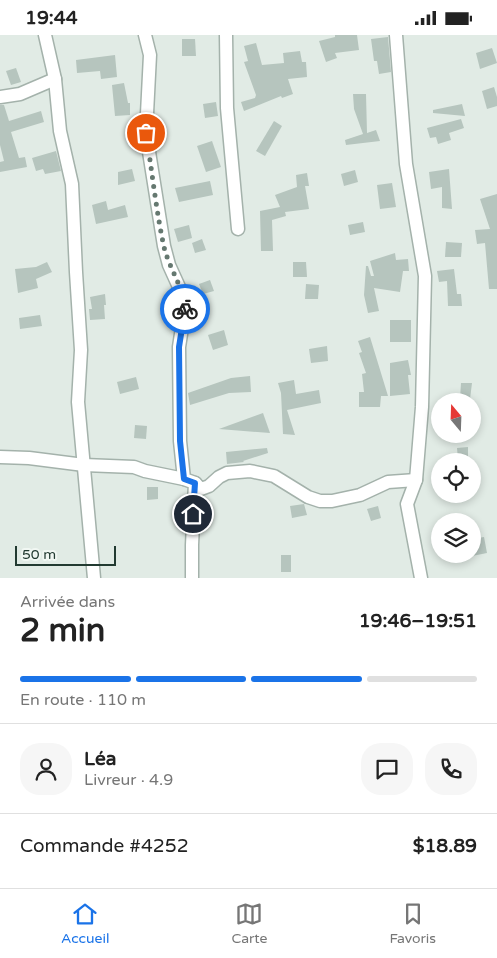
<!DOCTYPE html>
<html lang="fr">
<head>
<meta charset="utf-8">
<style>
  :root { --surface:#fff; --page:#f6f6f6; --text:#222; --muted:#767676; --line:#e0e0e0; --accent:#1a73e8 }
  body { margin:0; font-family:"Varela Round",sans-serif; background:var(--page); color:var(--text); height:100vh; display:flex; flex-direction:column; font-size:19px; white-space:nowrap }
  * { box-sizing:border-box; margin:0 }
  p { font-size:16px; color:var(--muted) }
  .icon { flex:none; width:28px; height:28px; fill:none; stroke:currentColor; stroke-width:2; stroke-linecap:round; stroke-linejoin:round }
  .map { position:relative; height:543px; overflow:hidden }
  .sheet { display:flex; flex-direction:column; background:var(--surface); flex:1 }
  .sheet>* { flex:none }
  .needle { width:32px; rotate:341deg }
  .tools { position:absolute; left:431px; top:358px; display:grid; gap:10px }
  .tools a { display:grid; place-items:center; width:50px; height:50px; border-radius:50%; background:var(--surface); box-shadow:0 2px 8px #0003; font-size:25px }
  .scale { position:absolute; left:15px; bottom:12px; width:101px; box-sizing:border-box; padding-left:5px; border:2px solid #223a31; border-top:0; font-size:14px; line-height:18px; white-space:nowrap; color:#223a31; -webkit-text-stroke:4px #f1f7f3; paint-order:stroke }
  .pin { position:absolute; display:grid; place-items:center; width:42px; height:42px; color:#fff; margin:-21px; border:2px solid #fff; border-radius:50%; box-shadow:0 1px 5px #0007 }
  .courier { position:absolute; display:grid; place-items:center; width:50px; height:50px; margin:-25px; border:4px solid #1a73e8; border-radius:50%; background:#fff; color:#222; box-shadow:0 1px 6px #0007 }
  .summary em { font-style:normal; font-weight:700 }
  .summary div { display:flex; flex-direction:column-reverse }
  .summary { display:flex; align-items:center; justify-content:space-between; height:85px; padding:0 20px }
  h1 { font-size:32px; font-weight:700; line-height:38px }
  .bar { display:grid; grid-template-columns:repeat(4,1fr); gap:8px 5px; align-content:center; height:60px; padding:0 20px }
  .bar i { height:6px; border-radius:4px; background:var(--line) }
  .bar .current { background:var(--accent) }
  .bar p { grid-column:span 4 }
  .line { display:flex; align-items:center; gap:12px; padding:0 20px; border-top:1px solid var(--line) }
  .line div { flex:1 }
  .round { display:grid; place-items:center; flex:none; width:52px; height:52px; border-radius:20px; background:var(--page) }
  .status { display:flex; justify-content:space-between; align-items:center; height:35px; padding:0 25px; background:var(--surface); direction:ltr }
  .status svg { height:14px; fill:currentColor }
  .tab-bar { display:flex; justify-content:space-around; align-items:center; height:70px; border-top:1px solid var(--line); background:var(--surface); font-size:14px; color:var(--muted) }
  .tab-bar a { display:grid; justify-items:center; gap:2px }
  .tab-bar .current { color:var(--accent) }
  .map>svg:first-child { display:block }
  .building { fill:#b6c5be }
  .lines { fill:none; stroke-linecap:round; stroke-linejoin:round }
  .minor-casing { stroke:#a4b2ab; stroke-width:15 }
  .minor { stroke:#fff; stroke-width:12 }
  .done { stroke:#657870; stroke-width:5; stroke-dasharray:0 9 }
  .route { stroke:#1a73e8; stroke-width:6 }
</style>
</head>
<body>
<div class="status"><b>19:44</b><svg viewBox="0 0 49 12"><path d="M0 12V9h3v3zM5 12V6h3v6zM10 12V3h3v9zM15 12V0h3v12zM26 1h20v11H26zM47 4h2v5h-2z"/></svg></div>
<div class="map">
<svg width="497" height="543" viewBox="0 0 497 543">
  <rect width="100%" height="100%" fill="#e1ebe5"/>
  <g class="building">
    <polygon points="335,0 357,0 359,15 335,18 337,23 326,27 319,6 335,2"/>
    <polygon points="388,2 391,37 379,39 377,26 374,26 371,4"/>
    <polygon points="182,4 195,4 196,21 182,21"/>
    <polygon points="256,8 262,30 284,28 283,18 300,16 302,27 306,27 307,42 288,44 293,59 282,63 281,61 244,76 241,67 255,63 256,60 244,27 248,26 244,11"/>
    <polygon points="492,13 497,28 480,34 476,18"/>
    <polygon points="115,20 117,42 101,44 100,36 77,38 76,25"/>
    <polygon points="16,33 21,47 11,50 6,36"/>
    <polygon points="124,48 128,68 130,68 130,80 115,81 112,50"/>
    <polygon points="494,52 497,62 497,71 487,74 482,56"/>
    <polygon points="353,59 366,59 367,98 376,95 380,106 346,110 345,105 363,99 354,74"/>
    <polygon points="216,67 218,81 205,83 203,69"/>
    <polygon points="462,69 465,81 433,78 433,75"/>
    <polygon points="0,70 4,70 9,86 41,76 44,87 11,97 19,123 25,122 27,132 0,137 0,127 4,126 0,110"/>
    <polygon points="461,84 464,93 449,98 451,105 438,109 436,102 430,103 427,93"/>
    <polygon points="274,86 282,91 265,121 256,116"/>
    <polygon points="212,106 221,132 206,137 197,111"/>
    <polygon points="56,116 61,136 45,139 43,134 36,136 32,123"/>
    <polygon points="132,134 135,146 118,150 118,137"/>
    <polygon points="449,134 452,174 442,173 442,152 431,154 429,137"/>
    <polygon points="355,135 358,147 344,151 341,139"/>
    <polygon points="307,138 309,151 305,151 309,174 285,177 286,181 272,185 273,216 261,216 260,176 280,172 275,160 297,152 296,140"/>
    <polygon points="210,146 213,160 179,167 175,153"/>
    <polygon points="392,148 396,172 380,174 377,150"/>
    <polygon points="497,159 497,254 489,254 485,208 477,209 475,195 490,194 480,164"/>
    <polygon points="106,166 108,175 125,170 128,182 96,189 92,170"/>
    <polygon points="363,187 365,197 350,200 348,190"/>
    <polygon points="189,190 192,203 178,207 174,194"/>
    <polygon points="202,204 206,215 195,218 192,208"/>
    <polygon points="446,207 462,208 461,222 445,222"/>
    <polygon points="395,218 396,225 408,224 409,236 403,236 400,257 374,253 379,276 368,278 364,260 366,231 368,231 371,241 374,241 370,226"/>
    <polygon points="47,227 52,237 36,244 38,253 18,258 15,234 36,232"/>
    <polygon points="293,227 306,227 307,242 293,242"/>
    <polygon points="454,234 457,259 461,259 462,271 448,271 447,246 439,247 437,236"/>
    <polygon points="210,245 214,256 203,259 199,249"/>
    <polygon points="306,249 319,250 318,264 305,264"/>
    <polygon points="105,259 106,270 104,270 105,284 90,285 89,274 92,274 90,262"/>
    <polygon points="40,280 42,291 20,294 19,283"/>
    <rect x="390" y="285" width="21" height="22"/>
    <polygon points="224,295 228,310 213,315 208,300"/>
    <polygon points="370,302 388,361 381,361 380,372 359,372 359,357 364,357 362,339 366,338 359,318 362,317 358,306"/>
    <polygon points="327,311 328,326 311,328 309,314"/>
    <polygon points="408,325 411,340 408,340 410,359 390,361 390,328"/>
    <polygon points="250,341 251,357 229,358 190,370 188,358 231,343"/>
    <polygon points="136,342 139,354 120,359 117,347"/>
    <polygon points="294,345 296,359 319,355 321,368 287,375 295,400 283,399 281,358 278,348"/>
    <polygon points="461,348 472,348 470,364 460,364"/>
    <polygon points="263,378 270,398 219,394"/>
    <polygon points="135,390 147,391 146,404 134,403"/>
    <polygon points="468,412 468,423 458,424 457,413"/>
    <polygon points="267,413 268,418 243,426 244,427 227,429 226,417"/>
    <polygon points="147,452 158,452 158,464 147,465"/>
    <polygon points="304,469 307,480 292,483 290,471"/>
    <polygon points="378,471 381,483 371,486 367,474"/>
    <polygon points="484,502 487,518 472,521 472,504"/>
    <rect x="281" y="520" width="10" height="17"/>
  </g>
  <g class="lines">
    <g class="minor-casing">
      <g id="minor">
        <polyline points="45,0 55,44 60,96 72,149 76,237 81,315 78,367 94,543"/>
        <polyline points="145,0 150,20 146,98 164,211 169,230 184,263 185,273 179,312 180,406 184,444 195,448 192,510 192,543"/>
        <polyline points="226,0 227,73 238,194"/>
        <polyline points="396,0 406,129 425,241 422,372 416,445 407,469 421,543"/>
        <polyline points="0,62 20,59 55,44"/>
        <polyline points="0,422 29,423 84,430 134,432 145,436 184,444"/>
        <polyline points="195,448 201,454 209,451 219,442 227,438 250,436 274,441 308,462 320,466 332,466 360,460 388,447 416,445"/>
      </g>
    </g>
    <use href="#minor" class="minor"/>
  </g>
  <g class="lines">
    <path class="done" d="M146,98C152,136 156,175 164,212C169,233 184,253 185,274"/>
    <polyline class="route" points="185,274 179,312 180,406 184,444 195,448 193,479"/>
  </g>
</svg>
<div class="tools">
<a><svg class="needle" viewBox="-14 -14 28 28"><path d="M0-13l5 13h-10z" fill="#e53935"/><path d="M0 13l5-13h-10z" fill="#767676"/></svg></a>
<a><svg class="icon" aria-label="locate" viewBox="0 0 24 24"><circle cx="12" cy="12" r="6"/><path d="M12 2v4M12 18v4M2 12h4M18 12h4"/></svg></a>
<a><svg class="icon" aria-label="layers" viewBox="0 0 24 24"><path d="M12 4l9 5-9 5-9-5zM3 14l9 5 9-5"/></svg></a>
</div>
<div class="scale">50 m</div>
<div class="pin" style="left:146px;top:98px;background:#ea580c"><svg class="icon" aria-label="bag" viewBox="0 0 24 24"><path d="M5 8h14l-1 12H6zM9 8a3 3 0 0 1 6 0"/></svg></div>
<div class="pin" style="left:193px;top:479px;background:#1f2937"><svg class="icon" aria-label="home" viewBox="0 0 24 24"><path d="M3 11l9-7 9 7M6 9v11h12V9"/></svg></div>
<div class="courier" style="left:185px;top:274px"><svg class="icon" aria-label="bike" viewBox="0 0 24 24"><circle cx="6" cy="16" r="4"/><circle cx="18" cy="16" r="4"/><path d="M6 16l4-8h5l3 8M10 8l3 8H6M13 5h3"/></svg></div>
</div>
<section class="sheet">
<div class="summary"><div><h1>2 min</h1><p>Arrivée dans</p></div><em>19:46–19:51</em></div>
<div class="bar"><i class="current"></i><i class="current"></i><i class="current"></i><i></i><p>En route · 110 m</p></div>
<div class="line" style="height:90px"><a class="round"><svg class="icon" aria-label="person" viewBox="0 0 24 24"><circle cx="12" cy="8" r="4"/><path d="M4 21q1-7 8-7t8 7"/></svg></a><div><b>Léa</b><p>Livreur · 4.9</p></div><a class="round"><svg class="icon" aria-label="chat" viewBox="0 0 24 24"><path d="M4 5h16v11H9l-5 4z"/></svg></a><a class="round"><svg class="icon" aria-label="phone" viewBox="0 0 24 24"><path d="M5 4h4l2 5-3 2q2 4 5 5l2-3 5 2v4C11 20 4 13 5 4z"/></svg></a></div>
<div class="line" style="height:65px"><div>Commande #4252</div><b>$18.89</b></div>
</section>
<nav class="tab-bar">
<a class="current"><svg class="icon" aria-label="home" viewBox="0 0 24 24"><path d="M3 11l9-7 9 7M6 9v11h12V9"/></svg>Accueil</a>
<a><svg class="icon" aria-label="map" viewBox="0 0 24 24"><path d="M3 6l6-2 6 2 6-2v14l-6 2-6-2-6 2zM9 4v14M15 6v14"/></svg>Carte</a>
<a><svg class="icon" aria-label="saved" viewBox="0 0 24 24"><path d="M7 4h10v16l-5-4-5 4z"/></svg>Favoris</a>
</nav>
</body>
</html>
